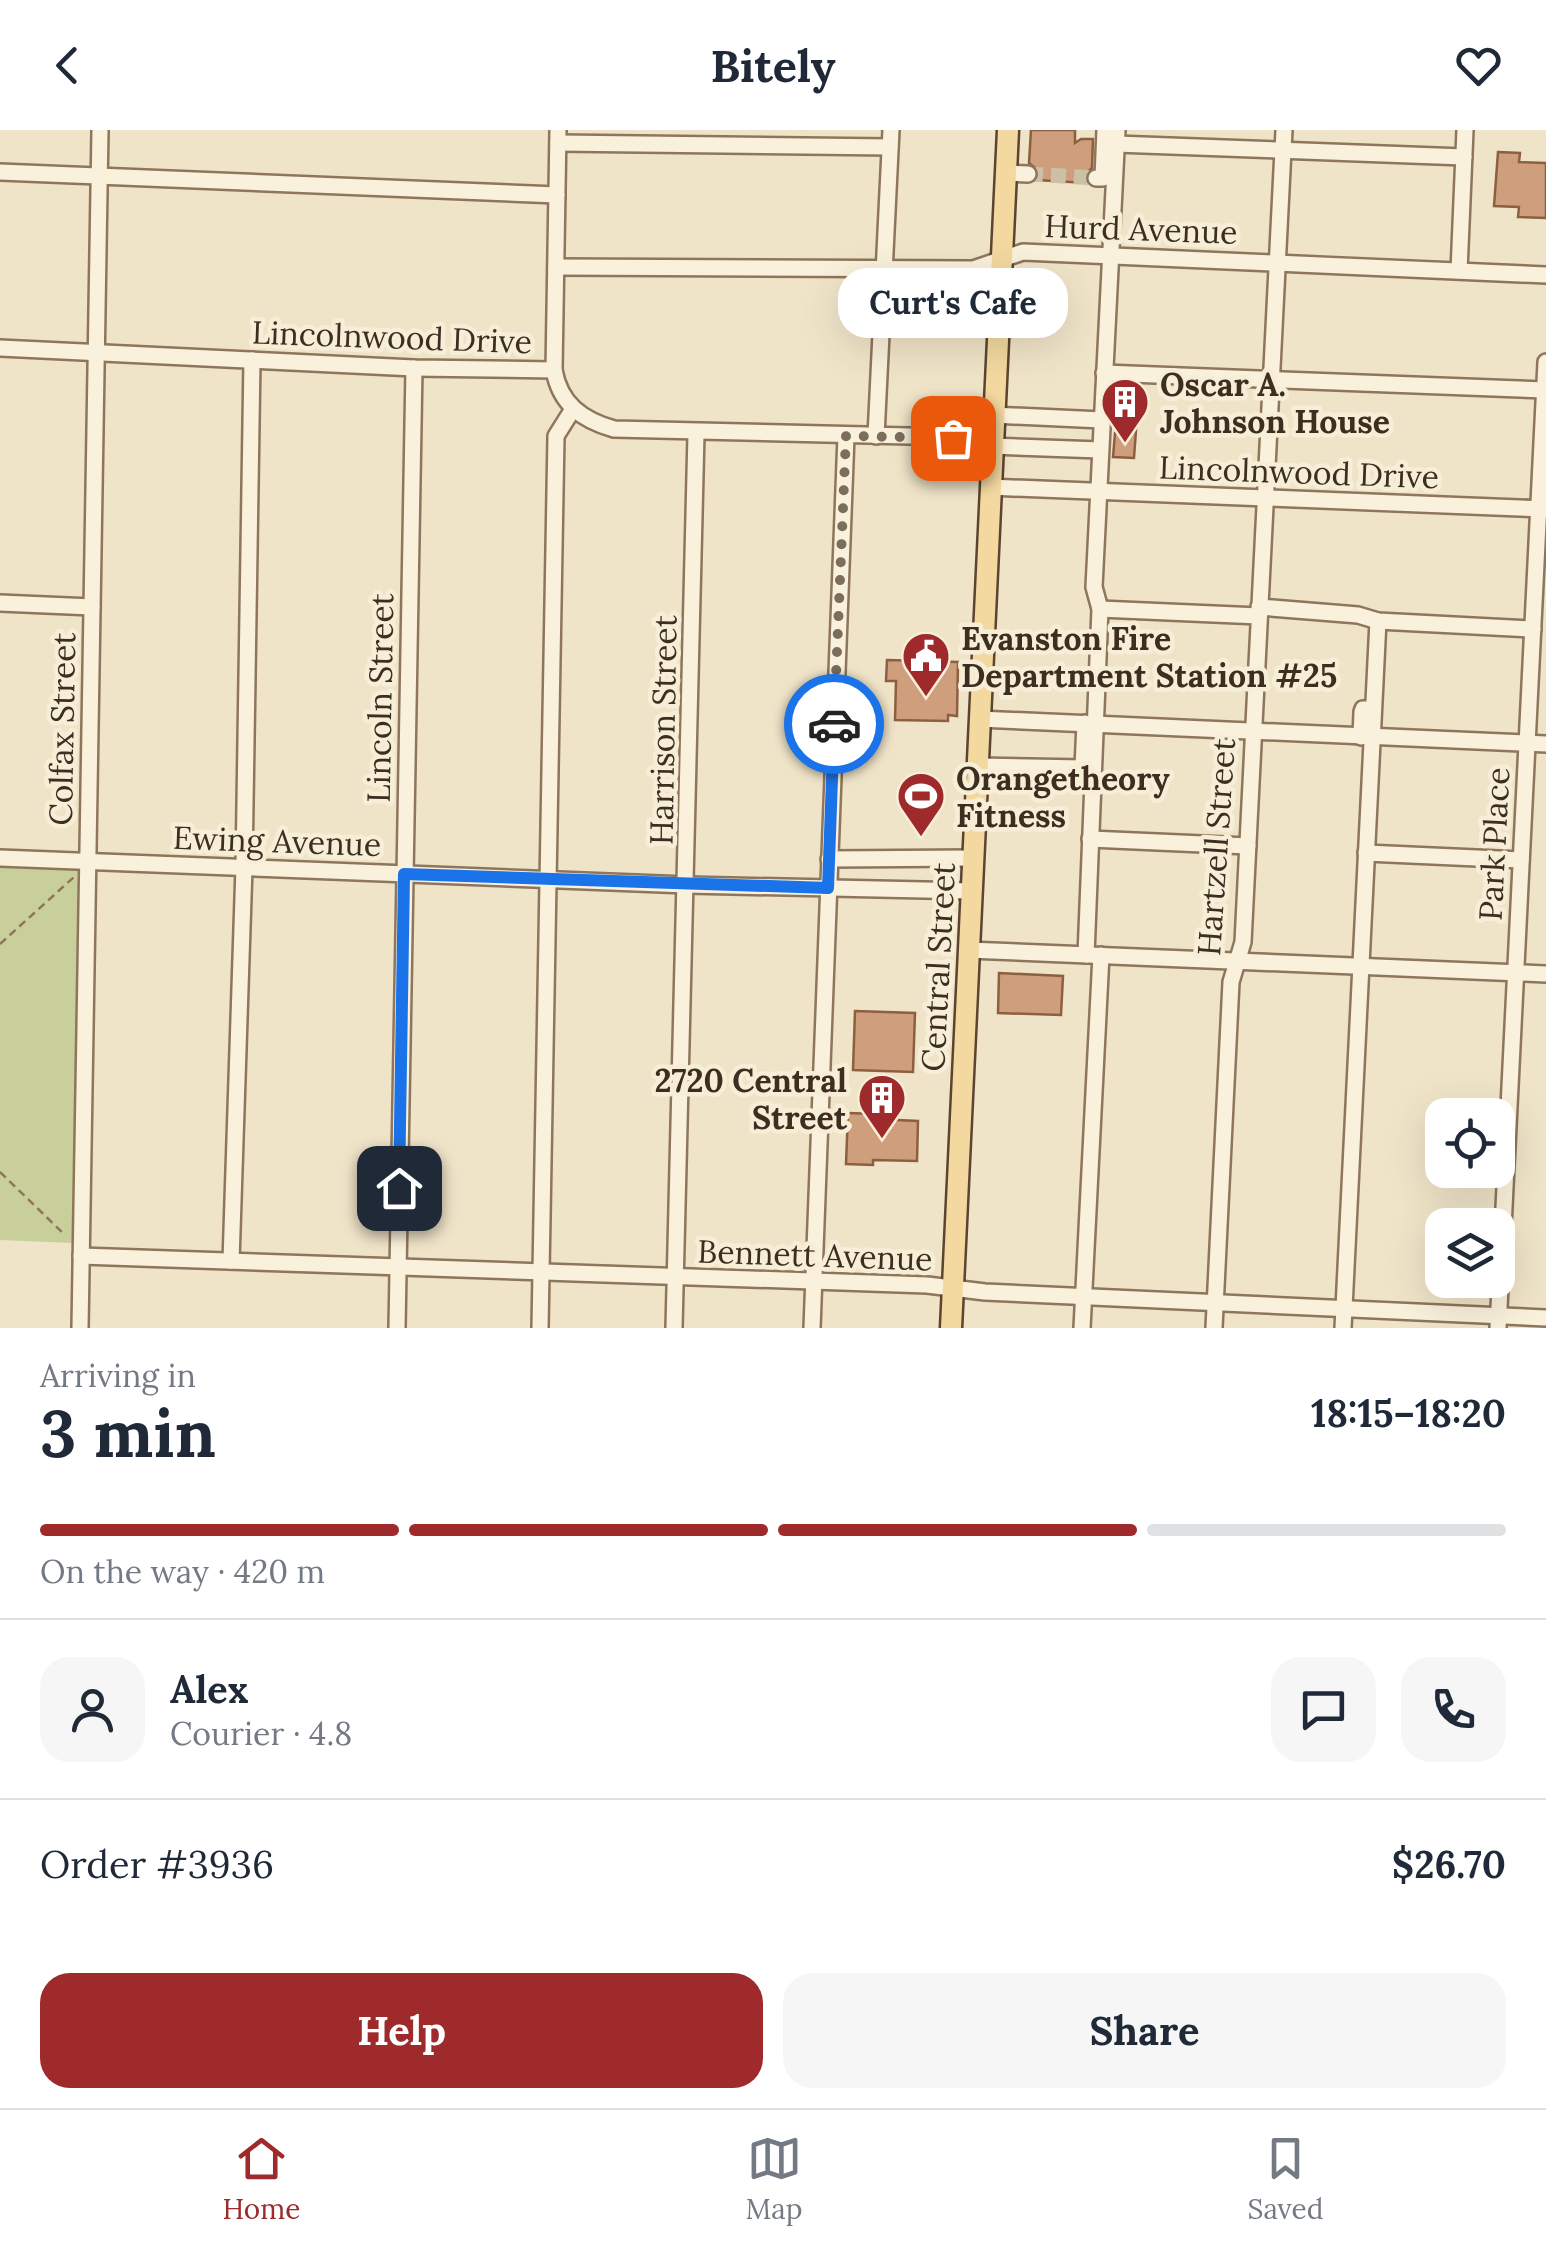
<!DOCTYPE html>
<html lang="en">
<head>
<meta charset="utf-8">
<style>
  :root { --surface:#fff; --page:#f6f6f7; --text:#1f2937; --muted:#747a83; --line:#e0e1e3; --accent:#9e2a2b }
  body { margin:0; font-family:Lora,serif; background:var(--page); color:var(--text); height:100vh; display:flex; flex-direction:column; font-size:38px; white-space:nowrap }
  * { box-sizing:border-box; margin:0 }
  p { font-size:32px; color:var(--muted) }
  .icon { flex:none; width:55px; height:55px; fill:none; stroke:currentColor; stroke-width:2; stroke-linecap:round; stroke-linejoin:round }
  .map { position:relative; height:1198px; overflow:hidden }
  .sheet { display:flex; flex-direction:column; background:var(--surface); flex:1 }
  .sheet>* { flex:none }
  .controls { position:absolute; left:1425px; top:968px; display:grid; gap:20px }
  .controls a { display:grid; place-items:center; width:90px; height:90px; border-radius:20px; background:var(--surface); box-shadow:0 10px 40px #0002; font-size:50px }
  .pin { position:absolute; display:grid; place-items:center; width:85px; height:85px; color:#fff; margin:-42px; border-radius:20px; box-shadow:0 5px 15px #0006 }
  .courier { position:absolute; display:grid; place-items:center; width:100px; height:100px; margin:-50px; border:8px solid #1a73e8; border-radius:50%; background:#fff; color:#222; box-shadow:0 2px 12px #0007 }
  .bubble { position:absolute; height:70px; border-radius:30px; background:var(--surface); box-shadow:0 10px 40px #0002; font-size:32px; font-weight:700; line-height:70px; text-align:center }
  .head em { font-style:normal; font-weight:700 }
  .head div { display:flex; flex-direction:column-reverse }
  .head { display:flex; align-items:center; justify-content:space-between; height:170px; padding:0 40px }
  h1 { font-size:65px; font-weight:700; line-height:75px }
  .bar { display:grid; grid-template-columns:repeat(4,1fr); gap:15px 10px; align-content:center; height:120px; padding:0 40px }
  .bar i { height:12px; border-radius:8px; background:var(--line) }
  .bar .active { background:var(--accent) }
  .bar p { grid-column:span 4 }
  .line { display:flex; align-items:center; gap:25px; padding:0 40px; border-top:2px solid var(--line) }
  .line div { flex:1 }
  .round { display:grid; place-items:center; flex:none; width:105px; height:105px; border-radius:30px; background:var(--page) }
  .cta { display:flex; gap:20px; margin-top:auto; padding:20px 40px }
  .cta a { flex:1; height:115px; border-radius:30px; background:var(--accent); color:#fff; font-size:40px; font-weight:700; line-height:115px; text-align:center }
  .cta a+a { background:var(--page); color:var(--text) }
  header { display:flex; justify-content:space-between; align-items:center; height:130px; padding:0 40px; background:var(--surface); font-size:45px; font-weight:700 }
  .dock { display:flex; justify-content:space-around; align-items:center; height:140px; border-top:2px solid var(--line); background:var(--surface); font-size:28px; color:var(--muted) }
  .dock a { display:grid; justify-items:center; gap:5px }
  .dock .active { color:var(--accent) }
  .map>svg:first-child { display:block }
  .green { fill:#c9cf9b }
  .building { fill:#cf9f7d; stroke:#8d5f41; stroke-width:2.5 }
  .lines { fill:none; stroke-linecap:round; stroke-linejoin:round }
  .minor-tunnel { stroke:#ccc0a6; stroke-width:15; stroke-dasharray:15 8; stroke-linecap:butt }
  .minor-casing { stroke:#8d765c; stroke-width:20 }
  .major-casing { stroke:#5b4430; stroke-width:25 }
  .path { stroke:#8d765c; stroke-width:2.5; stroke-dasharray:8 5; stroke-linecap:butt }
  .minor { stroke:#faf1dc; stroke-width:15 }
  .major { stroke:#f3d9a0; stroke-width:20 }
  .done { stroke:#7c6e5b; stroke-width:10; stroke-dasharray:0 18 }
  .route { stroke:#1a73e8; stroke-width:12 }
  .labels { text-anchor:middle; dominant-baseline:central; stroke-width:9; stroke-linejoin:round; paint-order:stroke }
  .street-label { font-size:32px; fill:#3d2e20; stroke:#f7eed8 }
  .poi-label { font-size:32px; font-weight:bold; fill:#3d2e20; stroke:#f7eed8; text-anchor:start }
</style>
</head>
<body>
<header><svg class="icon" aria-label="back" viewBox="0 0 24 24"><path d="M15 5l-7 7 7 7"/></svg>Bitely<svg class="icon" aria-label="heart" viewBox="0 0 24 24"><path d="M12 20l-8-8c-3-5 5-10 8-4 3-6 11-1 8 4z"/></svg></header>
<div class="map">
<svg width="1546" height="1198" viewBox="0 0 1546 1198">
  <rect width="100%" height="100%" fill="#f0e4c8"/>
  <polygon class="green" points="0,736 83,739 73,1113 0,1110"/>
  <g class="building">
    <polygon points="1031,0 1075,0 1075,13 1081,9 1093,9 1092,38 1086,43 1086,53 1037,50 1038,40 1029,33"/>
    <polygon points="1498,22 1520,23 1519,32 1546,33 1546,88 1518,87 1519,77 1494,76"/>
    <polygon points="1123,286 1137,287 1134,328 1113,327 1115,303 1122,303"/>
    <polygon points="887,530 958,532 957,586 948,585 948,591 895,590 896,551 886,551"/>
    <polygon points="999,843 1063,846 1061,885 998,883"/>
    <polygon points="855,881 915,883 913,942 853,940"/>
    <polygon points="848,983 876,984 876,989 918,991 917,1031 873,1030 873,1035 846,1034"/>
  </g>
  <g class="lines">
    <polyline class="minor-tunnel" points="1028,44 1096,48"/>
    <g class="minor-casing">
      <g id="minor">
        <path d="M558,0L554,240C560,274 582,290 614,299L992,308"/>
        <polyline points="558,13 890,17"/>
        <polyline points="1116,14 1464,27"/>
        <polyline points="0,42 557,65"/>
        <polyline points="1005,43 1028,44"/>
        <polyline points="1096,48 1103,48 1105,0"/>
        <polyline points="556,137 973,139 1023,122 1546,145"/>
        <polyline points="1459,141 1465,0"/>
        <polyline points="0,218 414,238 554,240"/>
        <polyline points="1104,243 1546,260"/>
        <polyline points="993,285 1102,290"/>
        <polyline points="876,306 891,0"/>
        <polyline points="991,316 1100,320"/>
        <polyline points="989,357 1546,379"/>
        <polyline points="0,473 92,477"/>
        <polyline points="1259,477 1358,485 1378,491 1533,499"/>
        <polyline points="1100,479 1259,486"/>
        <polyline points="979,589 1546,614"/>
        <polyline points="1361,607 1362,582 1363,579 1373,579"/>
        <polyline points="977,636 1083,638 1085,593"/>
        <polyline points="1090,709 1248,716"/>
        <polyline points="1366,723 1521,730"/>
        <polyline points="0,728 687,755 971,761"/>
        <polyline points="829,729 973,728"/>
        <polyline points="968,820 1546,844"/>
        <polyline points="1086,825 1100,479 1094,457 1117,0"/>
        <polyline points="81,1126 927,1155 985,1162 1546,1188"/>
        <polyline points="231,1131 244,737 252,230"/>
        <polyline points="80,1198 100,0"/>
        <polyline points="397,1198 414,238"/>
        <polyline points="540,1198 556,306 573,279"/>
        <polyline points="674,1198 696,304"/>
        <polyline points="812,1198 846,306"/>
        <polyline points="1082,1198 1101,825"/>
        <polyline points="1214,1198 1231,852 1243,812 1284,0"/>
        <polyline points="1343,1198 1378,491"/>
        <polyline points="1498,1198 1546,232"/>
      </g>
    </g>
    <g class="major-casing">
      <polyline id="major" points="951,1198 1008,0"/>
    </g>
    <g class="path">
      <polyline points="0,814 74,747"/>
      <polyline points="0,1042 65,1105"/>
    </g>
    <use href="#minor" class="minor"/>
    <use href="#major" class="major"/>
  </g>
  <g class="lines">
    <polyline class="done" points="834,594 846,306 953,308"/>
    <polyline class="route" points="399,1058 404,744 828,758 834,594"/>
  </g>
  <defs>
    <g id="building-pin" transform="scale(2.5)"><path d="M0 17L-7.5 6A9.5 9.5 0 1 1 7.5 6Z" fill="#9e2a2b" stroke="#f7eed8"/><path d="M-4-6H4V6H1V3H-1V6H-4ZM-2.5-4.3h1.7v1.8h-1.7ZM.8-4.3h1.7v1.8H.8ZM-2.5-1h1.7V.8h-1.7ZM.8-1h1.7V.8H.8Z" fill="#fff"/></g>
    <g id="civic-pin" transform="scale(2.5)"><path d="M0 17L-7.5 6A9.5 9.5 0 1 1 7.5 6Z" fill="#9e2a2b" stroke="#f7eed8"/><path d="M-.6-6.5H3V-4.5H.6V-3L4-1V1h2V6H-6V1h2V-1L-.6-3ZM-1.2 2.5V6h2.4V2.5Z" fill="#fff"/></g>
    <g id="stadium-pin" transform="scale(2.5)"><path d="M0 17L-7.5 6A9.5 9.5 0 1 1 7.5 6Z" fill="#9e2a2b" stroke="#f7eed8"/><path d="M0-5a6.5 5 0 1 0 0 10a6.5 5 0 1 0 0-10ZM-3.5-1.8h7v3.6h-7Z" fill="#fff"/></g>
  </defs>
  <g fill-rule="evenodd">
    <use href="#building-pin" x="1125" y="272"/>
    <use href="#civic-pin" x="926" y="526"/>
    <use href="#stadium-pin" x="921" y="666"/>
    <use href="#building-pin" x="882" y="968"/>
  </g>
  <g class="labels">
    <g class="street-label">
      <text transform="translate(1141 99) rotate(2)">Hurd Avenue</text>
      <text transform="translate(392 207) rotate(2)">Lincolnwood Drive</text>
      <text transform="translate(1299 342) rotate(2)">Lincolnwood Drive</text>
      <text transform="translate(380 568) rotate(-89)">Lincoln Street</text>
      <text transform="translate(62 599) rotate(-89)">Colfax Street</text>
      <text transform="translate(663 600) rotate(-89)">Harrison Street</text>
      <text transform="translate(277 711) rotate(2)">Ewing Avenue</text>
      <text transform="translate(1494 714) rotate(-87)">Park Place</text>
      <text transform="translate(1216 717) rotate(-86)">Hartzell Street</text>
      <text transform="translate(938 837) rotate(-87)">Central Street</text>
      <text transform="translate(815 1125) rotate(2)">Bennett Avenue</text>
    </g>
    <g class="poi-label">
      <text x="1160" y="254">Oscar A.<tspan x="1160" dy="37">Johnson House</tspan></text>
      <text x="961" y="508">Evanston Fire<tspan x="961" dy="37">Department Station #25</tspan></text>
      <text x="956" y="648">Orangetheory<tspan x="956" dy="37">Fitness</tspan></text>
      <text x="847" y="950" text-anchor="end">2720 Central<tspan x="847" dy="37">Street</tspan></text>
    </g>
  </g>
</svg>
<div class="controls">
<a><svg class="icon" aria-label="locate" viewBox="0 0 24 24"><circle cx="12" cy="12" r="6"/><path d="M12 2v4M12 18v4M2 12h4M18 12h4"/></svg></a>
<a><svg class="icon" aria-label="layers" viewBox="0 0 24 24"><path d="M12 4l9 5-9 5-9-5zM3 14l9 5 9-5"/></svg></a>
</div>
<div class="pin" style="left:953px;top:308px;background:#ea580c"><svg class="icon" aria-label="bag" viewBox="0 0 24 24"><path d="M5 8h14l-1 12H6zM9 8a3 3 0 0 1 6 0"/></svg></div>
<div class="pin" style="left:399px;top:1058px;background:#1f2937"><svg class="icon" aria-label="home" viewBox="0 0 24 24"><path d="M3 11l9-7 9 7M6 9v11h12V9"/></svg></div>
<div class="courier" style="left:834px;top:594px"><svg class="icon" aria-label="car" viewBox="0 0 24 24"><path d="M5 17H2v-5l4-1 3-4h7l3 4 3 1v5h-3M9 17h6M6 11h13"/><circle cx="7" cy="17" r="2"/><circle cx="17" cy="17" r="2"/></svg></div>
<div class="bubble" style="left:838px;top:138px;width:230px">Curt's Cafe</div>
</div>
<section class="sheet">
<div class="head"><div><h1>3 min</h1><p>Arriving in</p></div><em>18:15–18:20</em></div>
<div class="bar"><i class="active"></i><i class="active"></i><i class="active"></i><i></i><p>On the way · 420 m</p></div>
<div class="line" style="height:180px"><a class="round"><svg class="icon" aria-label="person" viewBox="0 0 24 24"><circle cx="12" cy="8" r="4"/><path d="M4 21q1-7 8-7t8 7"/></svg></a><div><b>Alex</b><p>Courier · 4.8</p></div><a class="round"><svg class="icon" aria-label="chat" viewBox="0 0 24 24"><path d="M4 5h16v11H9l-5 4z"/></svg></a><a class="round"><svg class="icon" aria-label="phone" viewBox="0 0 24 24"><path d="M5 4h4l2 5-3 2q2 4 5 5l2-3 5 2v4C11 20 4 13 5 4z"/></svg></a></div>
<div class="line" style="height:130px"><div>Order #3936</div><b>$26.70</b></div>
<div class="cta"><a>Help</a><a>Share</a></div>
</section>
<nav class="dock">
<a class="active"><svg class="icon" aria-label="home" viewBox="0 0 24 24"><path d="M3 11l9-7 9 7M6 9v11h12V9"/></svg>Home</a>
<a><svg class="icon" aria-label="map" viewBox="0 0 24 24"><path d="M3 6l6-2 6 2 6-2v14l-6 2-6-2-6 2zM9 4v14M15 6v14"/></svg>Map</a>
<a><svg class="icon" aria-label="saved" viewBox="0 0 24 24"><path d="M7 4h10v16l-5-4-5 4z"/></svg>Saved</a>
</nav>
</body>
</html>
